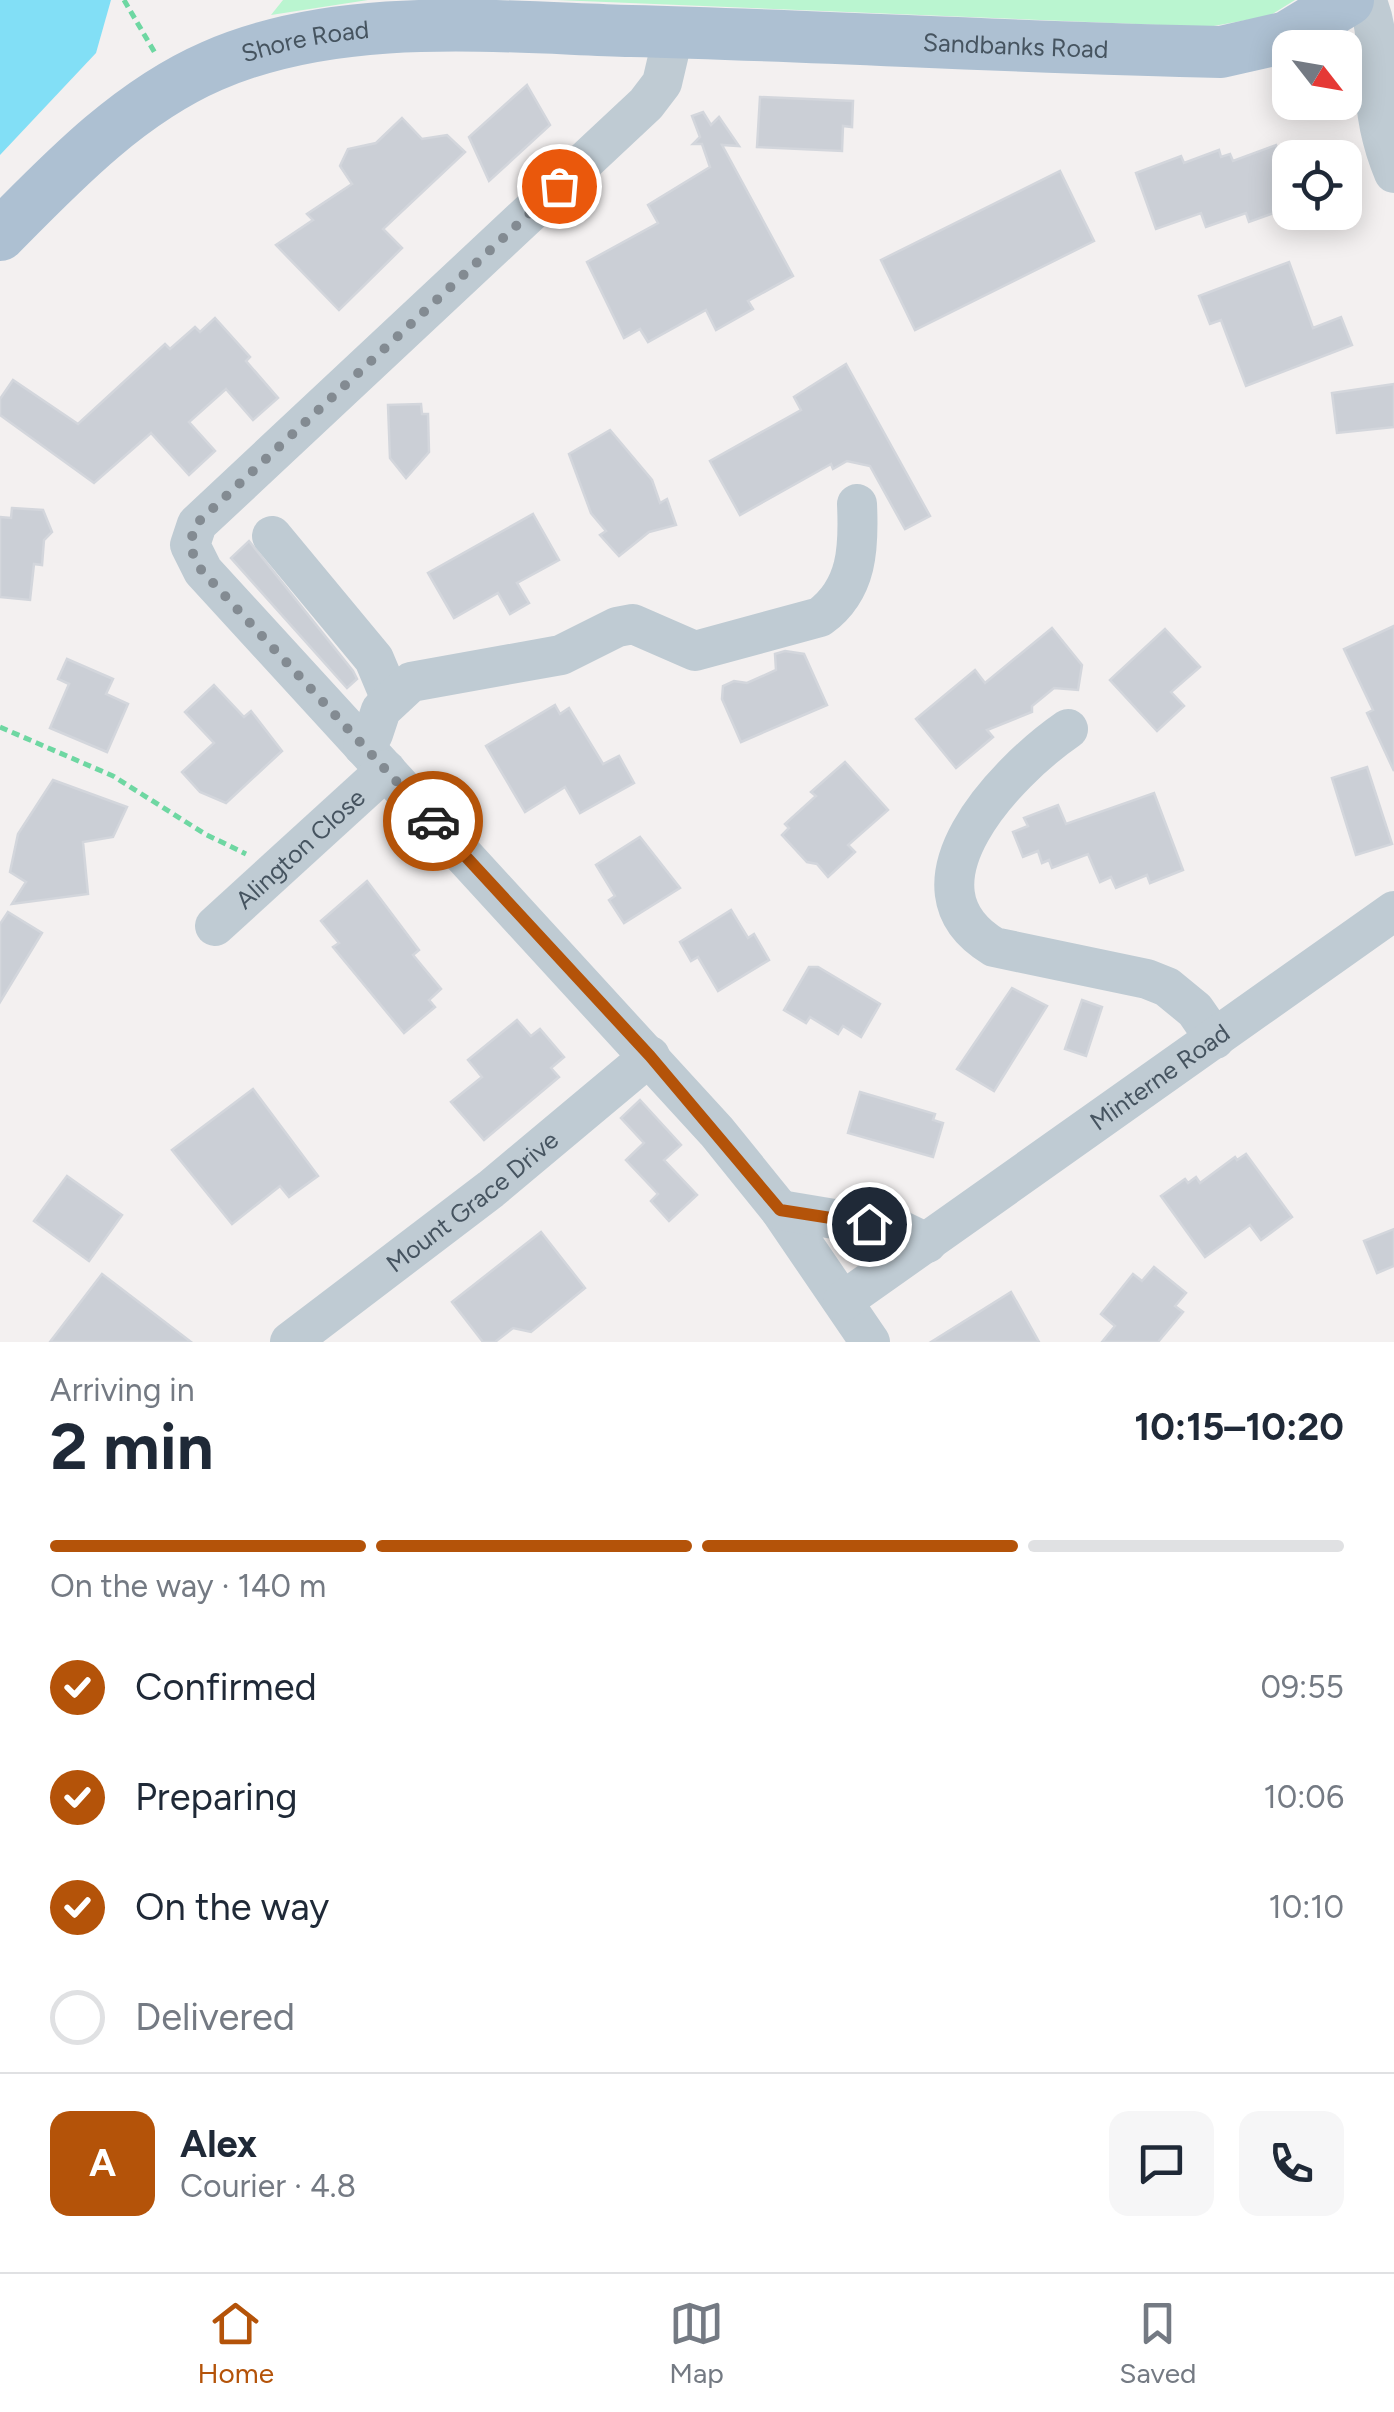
<!DOCTYPE html>
<html lang="en">
<head>
<meta charset="utf-8">
<style>
  :root { --surface:#fff; --page:#f6f6f7; --text:#1f2937; --muted:#747a83; --line:#e0e1e3; --accent:#b45309 }
  body { margin:0; font-family:Figtree,sans-serif; background:var(--page); color:var(--text); height:100vh; display:flex; flex-direction:column; font-size:38px; white-space:nowrap }
  * { box-sizing:border-box; margin:0 }
  p { font-size:32px; color:var(--muted) }
  .icon { flex:none; width:55px; height:55px; fill:none; stroke:currentColor; stroke-width:2; stroke-linecap:round; stroke-linejoin:round }
  .map { position:relative; height:1342px; overflow:hidden }
  .side { display:flex; flex-direction:column; background:var(--surface); flex:1 }
  .side>* { flex:none }
  .needle { width:65px; rotate:121deg }
  .fabs { position:absolute; left:1272px; top:30px; display:grid; gap:20px }
  .fabs a { display:grid; place-items:center; width:90px; height:90px; border-radius:20px; background:var(--surface); box-shadow:0 5px 25px #0003; font-size:50px }
  .pin { position:absolute; display:grid; place-items:center; width:85px; height:85px; color:#fff; margin:-42px; border:5px solid #fff; border-radius:50%; box-shadow:0 2px 10px #0007 }
  .courier { position:absolute; display:grid; place-items:center; width:100px; height:100px; margin:-50px; border:8px solid #b45309; border-radius:50%; background:#fff; color:#222; box-shadow:0 2px 12px #0007 }
  .overview em { font-style:normal; font-weight:700 }
  .overview div { display:flex; flex-direction:column-reverse }
  .overview { display:flex; align-items:center; justify-content:space-between; height:170px; padding:0 50px }
  h1 { font-size:65px; font-weight:700; line-height:75px }
  .bar { display:grid; grid-template-columns:repeat(4,1fr); gap:15px 10px; align-content:center; height:120px; padding:0 50px }
  .bar i { height:12px; border-radius:8px; background:var(--line) }
  .bar .current { background:var(--accent) }
  .bar p { grid-column:span 4 }
  .line { display:flex; align-items:center; gap:25px; padding:0 50px; border-top:2px solid var(--line) }
  .line div { flex:1 }
  .round { display:grid; place-items:center; flex:none; width:105px; height:105px; border-radius:20px; background:var(--page) }
  ol { padding:0 50px; list-style:none }
  li { display:flex; align-items:center; gap:30px; height:110px }
  li p { margin-inline-start:auto }
  li .icon { padding:10px; border-radius:50%; background:var(--accent); color:#fff; stroke-width:4 }
  li:last-child { color:var(--muted) }
  li i { width:55px; height:55px; border:5px solid var(--line); border-radius:50% }
  .tabs { display:flex; justify-content:space-around; align-items:center; height:140px; border-top:2px solid var(--line); background:var(--surface); font-size:28px; color:var(--muted) }
  .tabs a { display:grid; justify-items:center; gap:5px }
  .tabs .current { color:var(--accent) }
  .map>svg:first-child { display:block }
  .green { fill:#baf5d0 }
  .water { fill:#82dff6 }
  .building { fill:#cbcfd6; stroke:#d3d6dc; stroke-width:2.5 }
  .lines { fill:none; stroke-linecap:round; stroke-linejoin:round }
  .path { stroke:#6ed7a2; stroke-width:5; stroke-dasharray:8 5; stroke-linecap:butt }
  .minor { stroke:#bfcbd3; stroke-width:40 }
  .major { stroke:#adc0d2; stroke-width:52 }
  .done { stroke:#838b92; stroke-width:10; stroke-dasharray:0 18 }
  .route { stroke:#b45309; stroke-width:12 }
  .labels { text-anchor:middle; dominant-baseline:central; stroke-width:8; stroke-linejoin:round; paint-order:stroke }
  .street-label { font-size:25px; fill:#465460; stroke:#fff }
</style>
</head>
<body>
<div class="map">
<svg width="1394" height="1342" viewBox="0 0 1394 1342">
  <rect width="100%" height="100%" fill="#f3f0f0"/>
  <g class="green">
    <polygon points="283,0 368,0 271,15"/>
    <polygon points="557,0 1295,0 1269,16 1208,27"/>
  </g>
  <polygon class="water" points="0,0 111,0 96,53 0,155"/>
  <g class="building">
    <polygon points="527,85 550,125 489,181 469,137"/>
    <polygon points="760,97 853,101 852,127 843,126 842,151 757,147"/>
    <polygon points="703,112 711,125 719,117 739,146 722,145 793,276 748,301 753,309 716,330 706,310 648,342 640,329 624,338 587,262 658,223 648,205 710,167 702,144 693,144 700,137 692,116"/>
    <polygon points="402,118 422,139 447,135 465,152 383,229 402,248 339,310 276,245 313,220 307,214 352,184 340,166 348,149 376,143"/>
    <polygon points="1276,145 1279,154 1290,150 1290,207 1249,222 1246,213 1206,227 1201,213 1156,229 1136,173 1181,156 1184,163 1219,150 1221,157 1230,154 1233,161"/>
    <polygon points="1060,171 1094,241 915,330 881,260"/>
    <polygon points="1289,262 1313,328 1341,317 1352,345 1246,386 1221,320 1210,324 1199,296"/>
    <polygon points="215,318 250,357 246,361 278,398 253,420 226,389 189,422 215,451 189,475 151,433 94,483 0,415 0,399 13,380 78,424 165,344 170,349 195,327 200,332"/>
    <polygon points="846,364 930,516 905,529 870,466 847,461 833,469 831,464 740,515 710,461 801,410 794,397"/>
    <polygon points="1394,384 1394,427 1337,433 1332,393"/>
    <polygon points="421,404 422,414 428,414 429,452 406,478 390,458 388,405"/>
    <polygon points="610,430 652,480 660,503 667,499 676,525 649,532 619,556 600,535 606,531 591,513 569,454"/>
    <polygon points="12,508 43,510 52,532 44,540 42,565 34,564 30,600 0,597 0,517 11,518"/>
    <polygon points="533,514 559,560 517,583 529,603 510,614 498,593 454,618 428,573"/>
    <polygon points="249,541 353,671 357,679 347,688 231,558"/>
    <polygon points="1394,626 1394,771 1367,713 1373,710 1344,649"/>
    <polygon points="1052,628 1082,665 1078,690 1054,688 1032,706 1032,712 987,730 993,737 956,768 916,719 975,670 985,683"/>
    <polygon points="1165,629 1200,667 1171,692 1184,706 1157,731 1110,680"/>
    <polygon points="785,651 804,654 827,705 741,742 722,699 723,686 734,681 747,683 776,670 775,654"/>
    <polygon points="67,659 113,679 106,694 128,704 107,752 50,728 69,684 58,679"/>
    <polygon points="214,685 244,717 251,711 282,751 226,803 200,792 182,772 214,743 185,712"/>
    <polygon points="555,705 560,714 569,708 603,764 619,756 634,783 580,813 565,787 525,812 486,746"/>
    <polygon points="845,762 888,810 848,845 855,852 828,877 817,864 807,862 782,835 789,828 785,824 816,796 811,792"/>
    <polygon points="1367,767 1392,844 1356,855 1332,778"/>
    <polygon points="53,780 127,807 113,837 83,842 88,894 12,904 26,882 10,872 18,834"/>
    <polygon points="1154,793 1183,870 1150,883 1147,875 1116,888 1111,877 1100,882 1088,854 1052,868 1049,860 1042,863 1038,851 1023,857 1013,832 1028,826 1024,818 1058,805 1066,824"/>
    <polygon points="640,837 680,888 624,923 609,900 615,896 596,865"/>
    <polygon points="367,881 419,950 413,955 441,989 429,1000 435,1007 404,1033 333,947 339,943 321,921"/>
    <polygon points="731,910 748,938 754,934 769,960 718,991 698,957 691,961 680,942"/>
    <polygon points="8,912 42,933 0,1002 0,924"/>
    <polygon points="809,967 818,967 880,1004 861,1037 843,1026 838,1034 810,1017 806,1023 784,1010"/>
    <polygon points="1012,988 1047,1006 994,1091 957,1069"/>
    <polygon points="1082,1000 1102,1007 1086,1056 1065,1049"/>
    <polygon points="517,1020 531,1036 540,1029 564,1057 551,1068 559,1077 484,1140 451,1102 482,1077 468,1060"/>
    <polygon points="253,1089 318,1176 289,1197 280,1186 232,1224 172,1150"/>
    <polygon points="860,1092 935,1114 933,1120 943,1123 933,1157 848,1133"/>
    <polygon points="640,1100 681,1145 664,1160 697,1195 669,1221 651,1201 658,1194 626,1160 644,1143 621,1118"/>
    <polygon points="1246,1154 1292,1217 1261,1240 1250,1225 1205,1257 1161,1196 1185,1179 1188,1183 1196,1177 1200,1183 1235,1157 1237,1160"/>
    <polygon points="67,1176 122,1215 89,1261 34,1221"/>
    <polygon points="1394,1229 1394,1266 1377,1273 1364,1241"/>
    <polygon points="541,1232 585,1288 531,1332 513,1328 495,1342 483,1342 452,1302"/>
    <polygon points="1154,1267 1186,1293 1175,1306 1183,1312 1158,1342 1102,1342 1115,1326 1101,1314 1133,1274 1142,1281"/>
    <polygon points="102,1274 191,1342 50,1342"/>
    <polygon points="1011,1292 1039,1342 931,1342"/>
  </g>
  <g class="lines">
    <g class="path">
      <polyline points="124,0 155,53"/>
      <polyline points="0,727 113,776 205,834 246,854"/>
    </g>
    <g class="minor">
      <path d="M1366,0C1379,28 1375,49 1375,79C1375,113 1381,142 1394,173"/>
      <polyline points="674,32 662,83 646,104 197,524 190,545 203,571 717,1132 780,1210 870,1342"/>
      <polyline points="272,536 374,659 390,697"/>
      <path d="M1068,729C1007,771 894,887 994,947L1147,979L1167,987L1195,1010L1215,1039"/>
      <path d="M363,746L373,734L381,710L411,682L561,655L617,627L633,624L695,651L820,617C858,589 859,547 857,504"/>
      <path id="s1" d="M215,926L386,770"/>
      <polyline points="780,1210 900,1230 927,1243"/>
      <path id="s2" d="M843,1301L1394,911"/>
      <path id="s3" d="M290,1342L491,1189L650,1056"/>
    </g>
    <path class="major" id="s4" d="M0,235C62,172 129,102 212,66C340,10 495,27 631,31C828,36 1024,48 1221,52L1287,37L1348,0"/>
  </g>
  <g class="lines">
    <path class="done" d="M433,821L202,571C191,555 188,543 196,524L559,186"/>
    <polyline class="route" points="433,821 650,1056 780,1210 869,1224"/>
  </g>
  <g class="labels">
    <g class="street-label">
      <text stroke="none"><textPath href="#s4" startOffset="370">Shore Road</textPath></text>
      <text stroke="none"><textPath href="#s4" startOffset="1082">Sandbanks Road</textPath></text>
      <text stroke="none"><textPath href="#s1" startOffset="115">Alington Close</textPath></text>
      <text stroke="none"><textPath href="#s2" startOffset="388">Minterne Road</textPath></text>
      <text stroke="none"><textPath href="#s3" startOffset="230">Mount Grace Drive</textPath></text>
    </g>
  </g>
</svg>
<div class="fabs">
<a><svg class="needle" viewBox="-14 -14 28 28"><path d="M0-13l5 13h-10z" fill="#e53935"/><path d="M0 13l5-13h-10z" fill="#747a83"/></svg></a>
<a><svg class="icon" aria-label="locate" viewBox="0 0 24 24"><circle cx="12" cy="12" r="6"/><path d="M12 2v4M12 18v4M2 12h4M18 12h4"/></svg></a>
</div>
<div class="pin" style="left:559px;top:186px;background:#ea580c"><svg class="icon" aria-label="bag" viewBox="0 0 24 24"><path d="M5 8h14l-1 12H6zM9 8a3 3 0 0 1 6 0"/></svg></div>
<div class="pin" style="left:869px;top:1224px;background:#1f2937"><svg class="icon" aria-label="home" viewBox="0 0 24 24"><path d="M3 11l9-7 9 7M6 9v11h12V9"/></svg></div>
<div class="courier" style="left:433px;top:821px"><svg class="icon" aria-label="car" viewBox="0 0 24 24"><path d="M5 17H2v-5l4-1 3-4h7l3 4 3 1v5h-3M9 17h6M6 11h13"/><circle cx="7" cy="17" r="2"/><circle cx="17" cy="17" r="2"/></svg></div>
</div>
<section class="side">
<div class="overview"><div><h1>2 min</h1><p>Arriving in</p></div><em>10:15–10:20</em></div>
<div class="bar"><i class="current"></i><i class="current"></i><i class="current"></i><i></i><p>On the way · 140 m</p></div>
<ol>
<li><svg class="icon" aria-label="check" viewBox="0 0 24 24"><path d="M5 12l5 5 9-10"/></svg>Confirmed<p>09:55</p></li>
<li><svg class="icon" aria-label="check" viewBox="0 0 24 24"><path d="M5 12l5 5 9-10"/></svg>Preparing<p>10:06</p></li>
<li><svg class="icon" aria-label="check" viewBox="0 0 24 24"><path d="M5 12l5 5 9-10"/></svg>On the way<p>10:10</p></li>
<li><i></i>Delivered</li>
</ol>
<div class="line" style="height:180px"><b class="round" style="background:var(--accent);color:#fff">A</b><div><b>Alex</b><p>Courier · 4.8</p></div><a class="round"><svg class="icon" aria-label="chat" viewBox="0 0 24 24"><path d="M4 5h16v11H9l-5 4z"/></svg></a><a class="round"><svg class="icon" aria-label="phone" viewBox="0 0 24 24"><path d="M5 4h4l2 5-3 2q2 4 5 5l2-3 5 2v4C11 20 4 13 5 4z"/></svg></a></div>
</section>
<nav class="tabs">
<a class="current"><svg class="icon" aria-label="home" viewBox="0 0 24 24"><path d="M3 11l9-7 9 7M6 9v11h12V9"/></svg>Home</a>
<a><svg class="icon" aria-label="map" viewBox="0 0 24 24"><path d="M3 6l6-2 6 2 6-2v14l-6 2-6-2-6 2zM9 4v14M15 6v14"/></svg>Map</a>
<a><svg class="icon" aria-label="saved" viewBox="0 0 24 24"><path d="M7 4h10v16l-5-4-5 4z"/></svg>Saved</a>
</nav>
</body>
</html>
